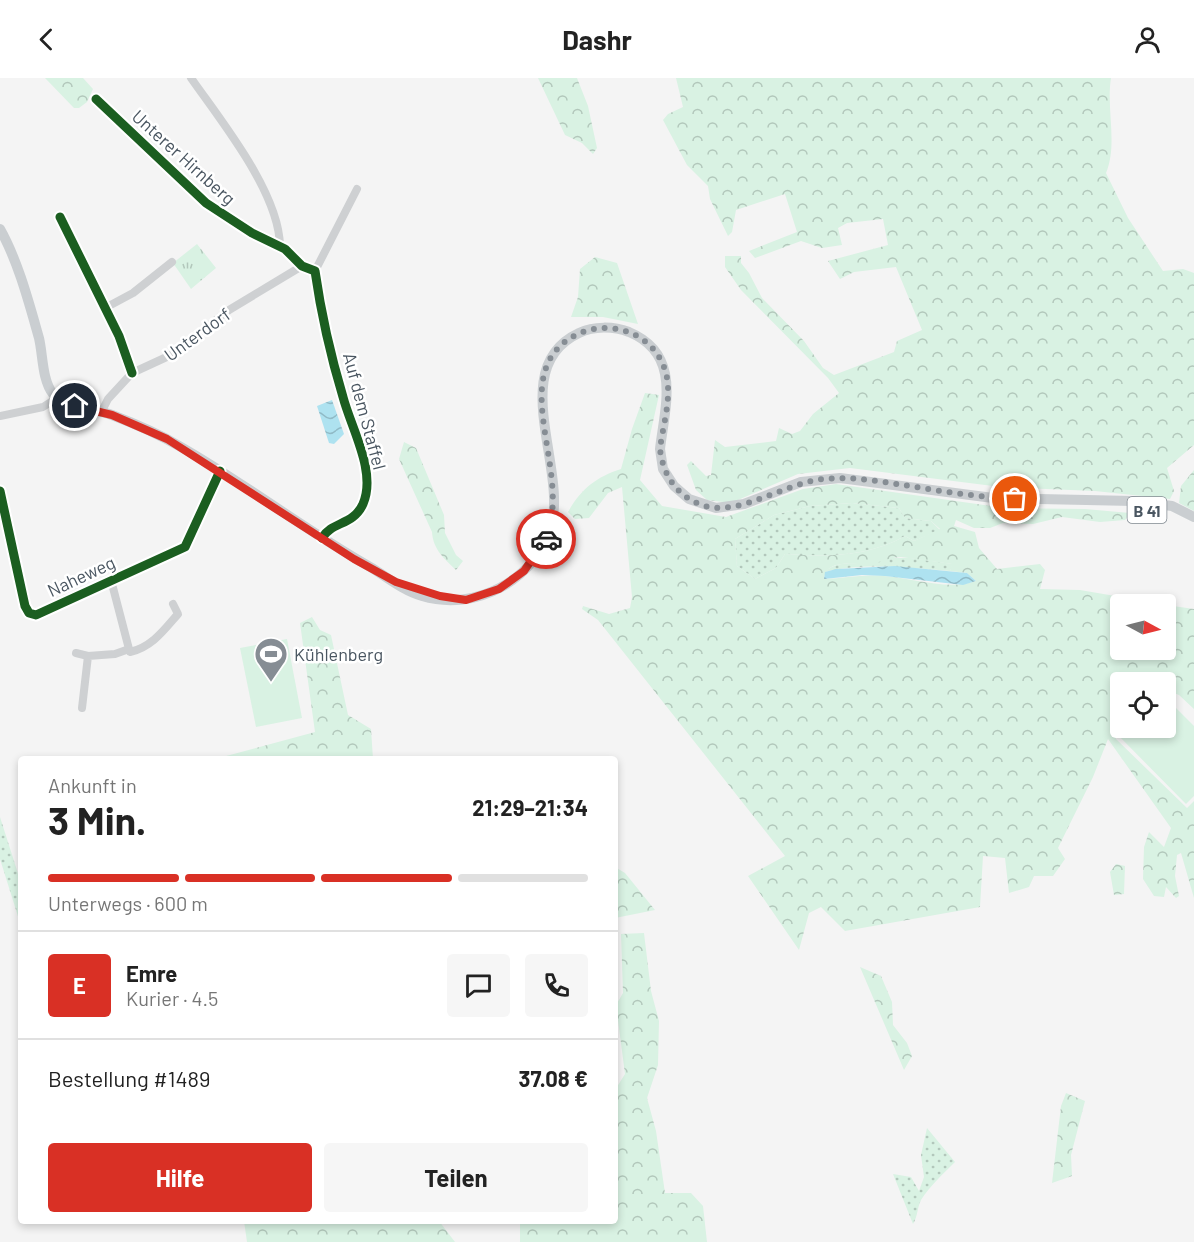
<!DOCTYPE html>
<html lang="de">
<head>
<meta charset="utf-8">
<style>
  :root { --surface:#fff; --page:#f6f6f6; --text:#222; --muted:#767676; --line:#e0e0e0; --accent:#d93025 }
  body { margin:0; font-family:Barlow,sans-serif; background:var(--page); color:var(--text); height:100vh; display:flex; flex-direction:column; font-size:22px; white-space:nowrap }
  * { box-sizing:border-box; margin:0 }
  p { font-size:20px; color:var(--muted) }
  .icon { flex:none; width:33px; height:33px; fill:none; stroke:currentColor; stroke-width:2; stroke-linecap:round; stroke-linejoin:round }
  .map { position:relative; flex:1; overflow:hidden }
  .details { position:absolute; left:18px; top:678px; width:600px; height:468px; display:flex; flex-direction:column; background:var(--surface); border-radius:6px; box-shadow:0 3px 9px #0003 }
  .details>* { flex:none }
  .needle { width:39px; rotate:97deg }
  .fabs { position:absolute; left:1110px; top:516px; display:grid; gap:12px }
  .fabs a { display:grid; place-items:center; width:66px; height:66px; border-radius:6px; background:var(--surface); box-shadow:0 3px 9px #0003; font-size:30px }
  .pin { position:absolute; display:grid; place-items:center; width:51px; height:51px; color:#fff; margin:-26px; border:3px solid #fff; border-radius:50%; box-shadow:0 2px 6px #0007 }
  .courier { position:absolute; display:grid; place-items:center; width:60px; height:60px; margin:-30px; border:4px solid #d93025; border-radius:50%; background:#fff; color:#222; box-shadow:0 2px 8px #0007 }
  .overview em { font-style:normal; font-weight:700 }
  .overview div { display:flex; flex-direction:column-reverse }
  .overview { display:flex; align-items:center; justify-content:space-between; height:102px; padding:0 30px }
  h1 { font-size:39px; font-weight:700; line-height:45px }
  .bar { display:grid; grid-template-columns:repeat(4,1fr); gap:9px 6px; align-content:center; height:72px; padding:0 30px }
  .bar i { height:8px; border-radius:4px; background:var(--line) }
  .bar .selected { background:var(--accent) }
  .bar p { grid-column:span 4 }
  .line { display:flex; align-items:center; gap:15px; padding:0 30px; border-top:2px solid var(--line) }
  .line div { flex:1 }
  .round { display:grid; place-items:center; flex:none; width:63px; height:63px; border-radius:6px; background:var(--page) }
  .primary-button { display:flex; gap:12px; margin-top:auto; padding:12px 30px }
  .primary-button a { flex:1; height:69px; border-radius:6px; background:var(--accent); color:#fff; font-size:24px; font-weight:700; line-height:69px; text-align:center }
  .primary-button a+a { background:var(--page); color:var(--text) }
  header { display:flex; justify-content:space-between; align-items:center; height:78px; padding:0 30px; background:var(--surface); font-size:27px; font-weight:700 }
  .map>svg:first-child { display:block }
  .grass { fill:url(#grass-dots) }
  .forest { fill:url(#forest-crowns); fill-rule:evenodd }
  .park { fill:url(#park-tufts) }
  .garden { fill:#d9f2e3 }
  .water { fill:url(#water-waves) }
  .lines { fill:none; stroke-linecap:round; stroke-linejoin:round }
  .minor { stroke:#ced0d2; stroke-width:8 }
  .major { stroke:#caced1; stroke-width:10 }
  .cycleway-casing { stroke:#fff; stroke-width:13 }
  .cycleway { stroke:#1b5e20; stroke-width:9 }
  .done { stroke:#868d94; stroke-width:6; stroke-dasharray:0 10.8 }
  .route { stroke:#d93025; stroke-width:8 }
  .labels { text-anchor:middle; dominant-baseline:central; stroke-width:5; stroke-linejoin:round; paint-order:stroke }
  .shield { fill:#fff; stroke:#808990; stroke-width:1.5 }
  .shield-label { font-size:16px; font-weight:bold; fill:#4a5661 }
  .street-label { font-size:18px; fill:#4a5661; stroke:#fff }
  .poi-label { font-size:18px; fill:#4a5661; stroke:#fff; text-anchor:start }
</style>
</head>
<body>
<header><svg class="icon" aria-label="back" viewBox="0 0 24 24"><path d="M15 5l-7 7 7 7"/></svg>Dashr<svg class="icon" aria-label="person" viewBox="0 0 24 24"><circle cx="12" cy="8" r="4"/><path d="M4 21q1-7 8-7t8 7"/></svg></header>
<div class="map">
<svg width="1194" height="1164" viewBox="0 0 1194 1164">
  <defs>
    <pattern id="grass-dots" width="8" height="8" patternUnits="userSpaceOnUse" patternTransform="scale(1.5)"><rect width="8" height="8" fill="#d9f2e3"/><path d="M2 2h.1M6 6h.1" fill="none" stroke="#b2c7bb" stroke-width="1.8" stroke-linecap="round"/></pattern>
    <pattern id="forest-crowns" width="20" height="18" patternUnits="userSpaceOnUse" patternTransform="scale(1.5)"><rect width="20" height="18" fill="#d9f2e3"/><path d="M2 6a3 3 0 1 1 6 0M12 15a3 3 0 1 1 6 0" fill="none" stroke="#b2c7bb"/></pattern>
    <pattern id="park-tufts" width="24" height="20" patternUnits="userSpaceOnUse" patternTransform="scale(1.5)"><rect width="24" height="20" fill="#d9f2e3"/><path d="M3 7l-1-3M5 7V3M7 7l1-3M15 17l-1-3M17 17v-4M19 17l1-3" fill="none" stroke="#b2c7bb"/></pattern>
    <pattern id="water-waves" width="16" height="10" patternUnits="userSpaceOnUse" patternTransform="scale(1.5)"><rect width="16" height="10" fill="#aee2f0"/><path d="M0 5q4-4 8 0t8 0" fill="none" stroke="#90bac6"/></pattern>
  </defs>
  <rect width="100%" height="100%" fill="#f4f4f4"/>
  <g class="grass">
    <path d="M852,425L899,430L905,440L931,443L940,452L914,463L905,458C868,479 827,479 785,476L776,490L755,501L737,488L735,461L774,437L810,428Z"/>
    <path d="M885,480H911L953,486L950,493C912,490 861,484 825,494C840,478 867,491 885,480Z"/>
    <polygon points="0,739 21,805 21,848 0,781"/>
    <path d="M927,1050L955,1084C943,1096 930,1108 921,1122C917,1130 918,1138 913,1146L893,1096L911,1099L919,1113L924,1099L921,1077Z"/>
  </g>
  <g class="forest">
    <polygon points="45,0 83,0 93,11 87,24 79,30 74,30"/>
    <polygon points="538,0 577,0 588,28 597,70 593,76 582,65 565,57"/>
    <path d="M676,0H1111C1106,31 1118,66 1106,95L1128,140L1163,193L1183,191L1194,195V367L1167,390L1174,413L1170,421L1095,413L1001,409L850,390L798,396L731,425L707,422L696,412L687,387L691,383L706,398L711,397L715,362L725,369L776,363L779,350L792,356L800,353L813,336L839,315L828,300L741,212L725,189V178H741V185L749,195L762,220L804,263L823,290L834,297L894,274L897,263L922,252L896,189L854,194L840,201L828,183L888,167L883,141L847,145L838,150L842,167L822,170L801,163L755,180L749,173L797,154L785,116L736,132L732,154L728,158L710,121L708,108L687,87L663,42L668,36L683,29Z"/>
    <polygon points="595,179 617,185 638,246 603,239 571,239 578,219 580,191"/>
    <path d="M645,315L659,317L640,402L662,428L726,439L803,411L836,406L1005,430L1085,431L1130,435L1125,442L1100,444L1062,439L1033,446L1003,445L990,450H974L956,442L954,448L975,454L979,470L997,491L1040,486L1045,492L1040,511L1080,512L1162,526H1120V572H1166V527L1194,531V631L1179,617L1166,612V604H1120V646L1115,654L1116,661L1187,730L1194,723V820L1181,775L1177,777L1175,798L1179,818L1176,820L1166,809L1164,819L1154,818L1143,801L1144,769L1149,754L1164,769L1171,750L1108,661L1093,699L1058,770L1065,781L1053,798H1034L1029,809L1009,815L1005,780L983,778L980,829L845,853L821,829L809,835L799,872L748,798L785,778L598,542L582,531L583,528L609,536L630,530L632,519L622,409L608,415L589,440L575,441L568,434C581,411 596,399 621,391L632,351ZM852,425L899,430L905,440L931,443L940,451L914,463L905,458C868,479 827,479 785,476L776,490L755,501L737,488L735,461L774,437L810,428ZM901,479L952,486L950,493L967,495L976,503C947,513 914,500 884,498C864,496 844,500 824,501C826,479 858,488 873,485C884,484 886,480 901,479Z"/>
    <path d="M404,364L416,370L444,437L445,455L456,477L463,483L456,492C445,481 433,472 432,454L399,381Z"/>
    <polygon points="1194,392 1194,433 1179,425 1181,408"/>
    <polygon points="312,539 320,552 331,557 348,637 371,651 373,681 215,681 315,654 300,545"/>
    <polygon points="1116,786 1125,788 1124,816 1114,817 1110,794"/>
    <polygon points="615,789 625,795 655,832 615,840"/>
    <polygon points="644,855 651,913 659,943 658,987 647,1020 656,1053 665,1115 691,1115 703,1128 707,1164 520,1164 520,1143 615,1143 615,1020 618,1020 615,1012 625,996 616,927 623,915 621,856"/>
    <polygon points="860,889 881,898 892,924 893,947 907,965 912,978 904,992"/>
    <polygon points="1066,1015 1085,1023 1071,1077 1072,1098 1052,1105 1061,1028"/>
    <polygon points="244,1143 439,1143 455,1164 247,1164"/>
  </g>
  <polygon class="park" points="197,166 216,190 191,211 173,185"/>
  <g class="garden">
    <polygon points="287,561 302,640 256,649 240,570"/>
    <polygon points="1166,620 1194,648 1194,718 1186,726 1117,656 1124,650 1166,650"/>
  </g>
  <g class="water">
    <polygon points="332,322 344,356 334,366 329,365 317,328"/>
    <polygon points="895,488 967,495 976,503 963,507 885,498 862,497 824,501 825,494 836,491"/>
  </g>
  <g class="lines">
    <g class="minor">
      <path d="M191,0C221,43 279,114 280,168"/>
      <polyline points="96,21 206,125 252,155 285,171 302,188 315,193"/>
      <polyline points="60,139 119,258 132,295"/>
      <path d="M315,193C321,235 331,279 343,319C351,350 377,394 363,426C353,448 332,443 322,460"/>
      <polyline points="315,193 357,111"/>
      <polyline points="105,230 133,215 172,184"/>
      <polyline points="102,333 108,321 132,295 171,277 229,232 302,188"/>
      <polyline points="0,338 43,329 57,320"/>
      <polyline points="0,413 25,528 29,535 36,537 185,469 220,393"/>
      <path d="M129,571L130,574C152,569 164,552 178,536L173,526"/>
      <polyline points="76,575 88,578"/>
      <polyline points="82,630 88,578 115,576 129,571 111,502"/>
    </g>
    <path class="major" d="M0,151C18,183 29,225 39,260C43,277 42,302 53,316C67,332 94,330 112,337C136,346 159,356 181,369C246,406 306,453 372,490C388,500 404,513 422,518C476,534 535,502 551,449C568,390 506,289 579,255C594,248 613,248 629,254C682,276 665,328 660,371L663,391L674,408L689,421L716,430L744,426L801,404L840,400L993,420L1133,423L1172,428L1194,439"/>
    <g class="cycleway-casing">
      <g id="cycleway">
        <path d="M96,21L206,125L252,155L285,171L302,188L315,193C321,235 331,279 343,319C351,350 377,394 363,426C353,448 332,443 322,460"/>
        <polyline points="60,139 119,258 132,295"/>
        <polyline points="0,413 25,528 29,535 36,537 185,469 220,393"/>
      </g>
    </g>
    <use href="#cycleway" class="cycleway"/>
  </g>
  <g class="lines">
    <path class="done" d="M546,461C569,403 524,328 550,281C576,237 645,240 664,289C674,315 663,345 660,371C663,398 678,420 705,428C741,438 784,405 824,401C853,398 882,404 910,408C945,414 980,419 1015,421"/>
    <polyline class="route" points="75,328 112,337 167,361 354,481 396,504 440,518 466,522 499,511 524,493 546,461"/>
  </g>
  <defs>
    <g id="stadium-pin" transform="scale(1.725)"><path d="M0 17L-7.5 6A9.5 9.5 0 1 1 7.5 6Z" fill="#868d94" stroke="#fff"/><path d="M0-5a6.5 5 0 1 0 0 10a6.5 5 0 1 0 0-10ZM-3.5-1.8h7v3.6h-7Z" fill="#fff"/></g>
  </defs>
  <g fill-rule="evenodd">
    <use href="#stadium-pin" x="271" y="576"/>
  </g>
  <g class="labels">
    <rect class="shield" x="1127.5" y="419" width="39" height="26" rx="4.5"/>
    <g class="shield-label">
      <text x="1147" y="432">B 41</text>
    </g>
    <g class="street-label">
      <text transform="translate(184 79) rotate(42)">Unterer Hirnberg</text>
      <text transform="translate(197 256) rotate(-36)">Unterdorf</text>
      <text transform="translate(365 333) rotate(75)">Auf dem Staffel</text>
      <text transform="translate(81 498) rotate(-25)">Naheweg</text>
    </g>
    <g class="poi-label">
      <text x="294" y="576">Kühlenberg</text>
    </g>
  </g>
</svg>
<div class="fabs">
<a><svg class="needle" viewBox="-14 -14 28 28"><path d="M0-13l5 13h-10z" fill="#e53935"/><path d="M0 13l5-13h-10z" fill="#767676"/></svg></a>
<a><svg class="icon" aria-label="locate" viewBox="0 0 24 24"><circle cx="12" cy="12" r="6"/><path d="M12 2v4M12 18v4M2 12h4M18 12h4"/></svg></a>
</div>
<div class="pin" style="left:1015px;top:421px;background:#ea580c"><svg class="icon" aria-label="bag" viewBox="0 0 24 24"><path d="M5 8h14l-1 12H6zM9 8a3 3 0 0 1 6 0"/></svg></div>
<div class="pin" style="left:75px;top:328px;background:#1f2937"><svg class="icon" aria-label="home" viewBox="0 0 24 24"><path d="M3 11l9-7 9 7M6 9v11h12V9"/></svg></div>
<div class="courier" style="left:546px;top:461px"><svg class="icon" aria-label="car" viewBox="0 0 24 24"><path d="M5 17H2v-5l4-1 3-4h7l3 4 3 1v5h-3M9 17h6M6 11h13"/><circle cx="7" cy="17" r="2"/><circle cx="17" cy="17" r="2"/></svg></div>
<section class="details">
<div class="overview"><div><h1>3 Min.</h1><p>Ankunft in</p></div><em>21:29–21:34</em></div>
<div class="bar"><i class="selected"></i><i class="selected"></i><i class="selected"></i><i></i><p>Unterwegs · 600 m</p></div>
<div class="line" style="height:108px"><b class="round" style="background:var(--accent);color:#fff">E</b><div><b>Emre</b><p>Kurier · 4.5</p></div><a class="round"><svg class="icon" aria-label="chat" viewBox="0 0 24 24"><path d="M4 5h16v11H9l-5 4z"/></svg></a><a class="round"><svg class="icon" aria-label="phone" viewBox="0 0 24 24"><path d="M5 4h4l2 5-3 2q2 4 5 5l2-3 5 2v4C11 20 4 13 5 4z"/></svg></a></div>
<div class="line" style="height:78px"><div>Bestellung #1489</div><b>37.08 €</b></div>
<div class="primary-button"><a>Hilfe</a><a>Teilen</a></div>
</section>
</div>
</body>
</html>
